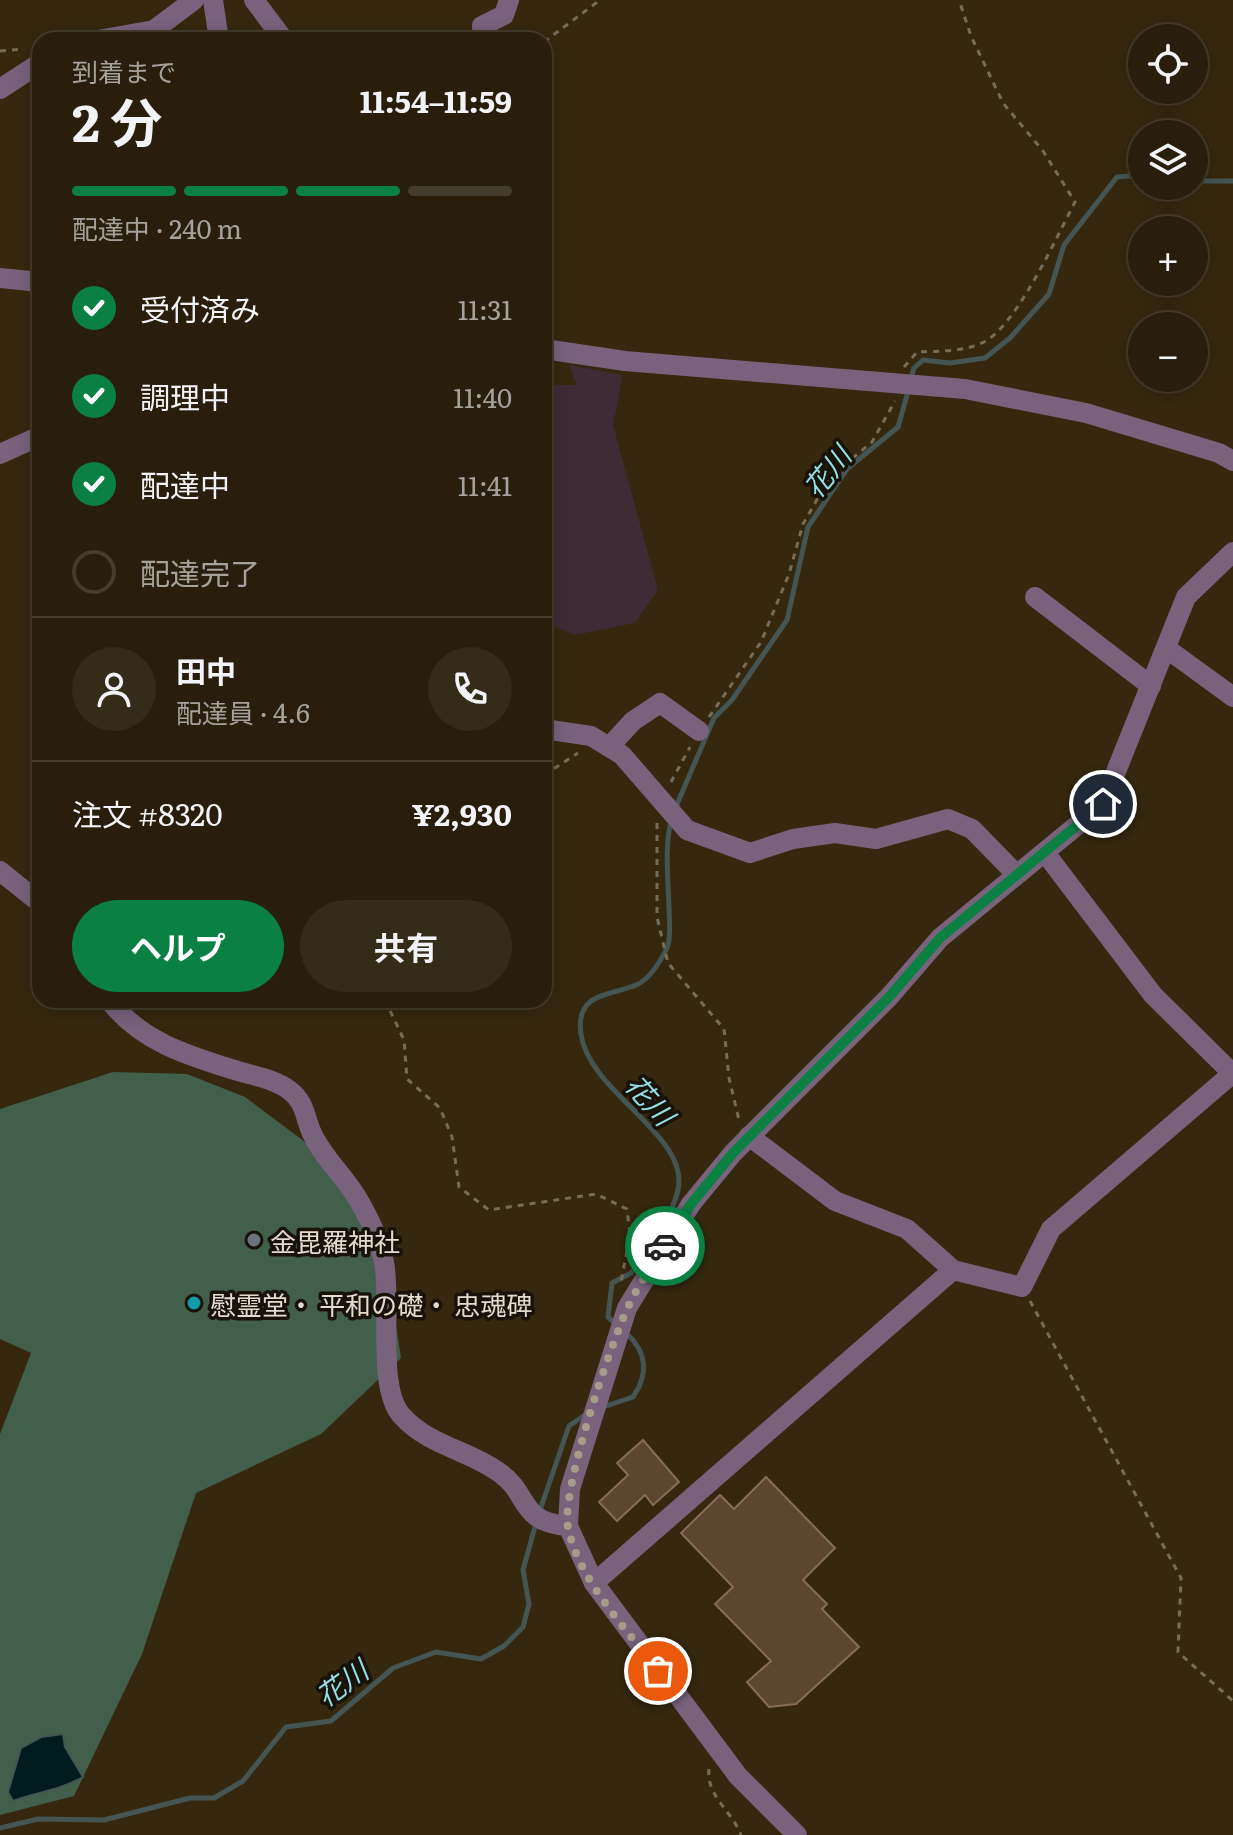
<!DOCTYPE html>
<html lang="ja">
<head>
<meta charset="utf-8">
<style>
  :root { --surface:#281e0b; --page:#342b19; --text:#f1f3f6; --muted:#a5a29d; --line:#443c2c; --accent:#0b8043 }
  body { margin:0; font-family:Literata,"Noto Sans JP",serif; background:var(--page); color:var(--text); height:100vh; display:flex; flex-direction:column; font-size:30px; white-space:nowrap }
  * { box-sizing:border-box; margin:0 }
  p { font-size:26px; color:var(--muted) }
  .icon { flex:none; width:44px; height:44px; fill:none; stroke:currentColor; stroke-width:2; stroke-linecap:round; stroke-linejoin:round }
  .map { position:relative; flex:1; overflow:hidden }
  .sheet { position:absolute; left:32px; top:32px; width:520px; height:976px; display:flex; flex-direction:column; background:var(--surface); border-radius:24px; box-shadow:0 4px 20px #0003,0 0 0 2px var(--line) }
  .sheet>* { flex:none }
  .fabs { position:absolute; left:1128px; top:24px; display:grid; gap:16px }
  .fabs a { display:grid; place-items:center; width:80px; height:80px; border-radius:50%; background:var(--surface); box-shadow:0 4px 20px #0003,0 0 0 2px var(--line); font-size:40px }
  .pin { position:absolute; display:grid; place-items:center; width:68px; height:68px; color:#fff; margin:-34px; border:4px solid #fff; border-radius:50%; box-shadow:0 2px 8px #0007 }
  .courier { position:absolute; display:grid; place-items:center; width:80px; height:80px; margin:-40px; border:6px solid #0b8043; border-radius:50%; background:#fff; color:#222; box-shadow:0 2px 10px #0007 }
  .summary em { font-style:normal; font-weight:700 }
  .summary div { display:flex; flex-direction:column-reverse }
  .summary { display:flex; align-items:center; justify-content:space-between; height:136px; padding:0 40px }
  h1 { font-size:52px; font-weight:700; line-height:60px }
  .bar { display:grid; grid-template-columns:repeat(4,1fr); gap:12px 8px; align-content:center; height:96px; padding:0 40px }
  .bar i { height:10px; border-radius:6px; background:var(--line) }
  .bar .current { background:var(--accent) }
  .bar p { grid-column:span 4 }
  .line { display:flex; align-items:center; gap:20px; padding:0 40px; border-top:2px solid var(--line) }
  .line div { flex:1 }
  .round { display:grid; place-items:center; flex:none; width:84px; height:84px; border-radius:42px; background:var(--page) }
  ol { padding:0 40px; list-style:none }
  li { display:flex; align-items:center; gap:24px; height:88px }
  li p { margin-inline-start:auto }
  li .icon { padding:8px; border-radius:50%; background:var(--accent); color:#fff; stroke-width:4 }
  li:last-child { color:var(--muted) }
  li i { width:44px; height:44px; border:4px solid var(--line); border-radius:50% }
  .primary-button { display:flex; gap:16px; margin-top:auto; padding:16px 40px }
  .primary-button a { flex:1; height:92px; border-radius:48px; background:var(--accent); color:#fff; font-size:32px; font-weight:700; line-height:92px; text-align:center }
  .primary-button a+a { background:var(--page); color:var(--text) }
  .map>svg:first-child { display:block }
  .commercial { fill:#3d2c36 }
  .forest { fill:#425f4c }
  .water { fill:#001c1f; stroke:#445553; stroke-width:2 }
  .lines { fill:none; stroke-linecap:round; stroke-linejoin:round }
  .stream { stroke:#445553; stroke-width:5 }
  .building { fill:#5c4632; stroke:#856d58; stroke-width:2 }
  .path { stroke:#776c57; stroke-width:3; stroke-dasharray:6 6; stroke-linecap:butt }
  .minor { stroke:#78627c; stroke-width:20 }
  .done { stroke:#a69c8a; stroke-width:8; stroke-dasharray:0 14.4 }
  .route { stroke:#0b8043; stroke-width:10 }
  .worship-dot { fill:#6b7280; stroke:#181208; stroke-width:3 }
  .culture-dot { fill:#0f9aa8; stroke:#181208; stroke-width:3 }
  .labels { text-anchor:middle; dominant-baseline:central; stroke-width:7; stroke-linejoin:round; paint-order:stroke }
  .poi-label { font-size:26px; fill:#e3dbcc; stroke:#181208; text-anchor:start }
  .water-label { font-size:28px; font-style:italic; fill:#92dee6; stroke:#181208 }
</style>
</head>
<body>
<div class="map">
<svg width="1233" height="1835" viewBox="0 0 1233 1835">
  <rect width="100%" height="100%" fill="#35280f"/>
  <polygon class="commercial" points="569,365 623,375 613,425 658,590 635,623 575,635 544,622 544,385 577,385"/>
  <polygon class="forest" points="113,1072 187,1074 245,1097 325,1157 382,1234 401,1358 321,1434 196,1493 142,1654 74,1796 0,1815 0,1434 31,1353 0,1339 0,1109"/>
  <path class="water" d="M63,1734L65,1747L83,1777C56,1792 39,1791 13,1801L8,1792L21,1748L41,1737Z"/>
  <g class="lines">
    <g class="stream">
      <polyline points="1194,181 1233,181"/>
      <polyline points="911,378 914,368 923,360 950,363 985,358 1010,338 1049,294 1064,245 1117,177 1142,175"/>
      <polyline points="675,809 714,718 732,700 787,620 808,527 847,469 898,427 909,388"/>
      <path d="M616,1324L608,1317L612,1283L631,1273L639,1263C651,1242 670,1218 677,1194C695,1137 589,1094 581,1034C575,992 610,996 636,985C649,980 661,960 667,948C675,934 661,854 671,822"/>
      <path d="M603,1407L633,1397C649,1374 647,1352 626,1333"/>
      <polyline points="540,1510 569,1426 589,1412"/>
      <polyline points="0,1828 38,1819 104,1820 190,1798 214,1798 243,1781 286,1727 331,1721 393,1668 436,1652 481,1659 504,1646 523,1627 529,1604 523,1570 536,1523"/>
    </g>
  </g>
  <g class="building">
    <polygon points="643,1440 679,1482 653,1505 645,1495 617,1521 599,1502 628,1475 617,1463"/>
    <polygon points="766,1477 835,1548 803,1580 827,1604 822,1609 859,1647 796,1704 769,1707 747,1682 771,1661 715,1604 733,1587 681,1533 720,1495 734,1509"/>
  </g>
  <g class="lines">
    <g class="path">
      <polyline points="544,42 600,0"/>
      <polyline points="0,51 24,49"/>
      <path d="M904,367L917,352C939,351 964,352 984,342C1017,325 1057,236 1075,202L1043,151L1003,103L971,36L959,0"/>
      <polyline points="709,717 761,642 789,574 803,524 830,477 872,442 895,401"/>
      <polyline points="544,775 578,753"/>
      <polyline points="671,782 690,747"/>
      <polyline points="657,823 657,917 668,963 724,1029 729,1078 739,1120"/>
      <polyline points="385,1000 404,1040 407,1079 440,1108 452,1137 459,1187 489,1210 596,1194 627,1209 630,1235 621,1282"/>
      <polyline points="1030,1301 1181,1578 1178,1652 1233,1701"/>
      <path d="M709,1769C706,1796 732,1811 741,1835"/>
    </g>
    <g class="minor">
      <polyline points="213,0 219,40"/>
      <polyline points="254,0 284,40"/>
      <polyline points="98,40 154,30 194,0"/>
      <polyline points="483,40 482,26 504,15 509,0"/>
      <polyline points="0,89 40,63"/>
      <polyline points="0,278 40,282"/>
      <polyline points="544,349 625,361 965,389 1086,413 1219,453 1233,461"/>
      <polyline points="0,454 40,436"/>
      <polyline points="1035,597 1151,686"/>
      <polyline points="1166,648 1233,697"/>
      <polyline points="544,729 591,736 622,755 687,830 750,853 793,839 835,833 876,839 948,819 972,829 1016,874"/>
      <polyline points="609,747 633,721 660,703 699,731"/>
      <polyline points="1046,854 1153,995 1233,1074"/>
      <polyline points="0,871 40,903"/>
      <path d="M109,1000C141,1042 189,1056 238,1071C255,1076 274,1079 289,1090C305,1102 304,1114 311,1131C321,1156 346,1177 359,1201C370,1220 380,1241 384,1262C392,1303 376,1388 402,1416C429,1446 469,1450 500,1473C530,1494 518,1522 568,1526"/>
      <polyline points="749,1136 835,1201 907,1229 953,1270 1022,1287 1051,1229 1233,1073"/>
      <polyline points="594,1583 953,1270"/>
      <polyline points="797,1835 738,1776 594,1583 568,1526 570,1489 627,1308 691,1204 733,1153 889,997 940,938 1103,804 1186,597 1233,552"/>
    </g>
  </g>
  <g class="lines">
    <path class="done" d="M658,1671C627,1629 578,1580 568,1527C561,1490 610,1347 627,1309C637,1287 652,1266 665,1246"/>
    <polyline class="route" points="665,1246 691,1204 733,1153 889,997 940,938 1103,804"/>
  </g>
  <circle class="worship-dot" cx="254" cy="1240" r="8"/>
  <circle class="culture-dot" cx="194" cy="1303" r="8"/>
  <g class="labels">
    <g class="poi-label">
      <text x="270" y="1240">金毘羅神社</text>
      <text x="210" y="1303">慰霊堂・ 平和の礎・ 忠魂碑</text>
    </g>
    <g class="water-label">
      <text transform="translate(826 471) rotate(-51)">花川</text>
      <text transform="translate(651 1099) rotate(48)">花川</text>
      <text transform="translate(341 1682) rotate(-36)">花川</text>
    </g>
  </g>
</svg>
<div class="fabs">
<a><svg class="icon" aria-label="locate" viewBox="0 0 24 24"><circle cx="12" cy="12" r="6"/><path d="M12 2v4M12 18v4M2 12h4M18 12h4"/></svg></a>
<a><svg class="icon" aria-label="layers" viewBox="0 0 24 24"><path d="M12 4l9 5-9 5-9-5zM3 14l9 5 9-5"/></svg></a>
<a>+</a>
<a>−</a>
</div>
<div class="pin" style="left:658px;top:1671px;background:#ea580c"><svg class="icon" aria-label="bag" viewBox="0 0 24 24"><path d="M5 8h14l-1 12H6zM9 8a3 3 0 0 1 6 0"/></svg></div>
<div class="pin" style="left:1103px;top:804px;background:#1f2937"><svg class="icon" aria-label="home" viewBox="0 0 24 24"><path d="M3 11l9-7 9 7M6 9v11h12V9"/></svg></div>
<div class="courier" style="left:665px;top:1246px"><svg class="icon" aria-label="car" viewBox="0 0 24 24"><path d="M5 17H2v-5l4-1 3-4h7l3 4 3 1v5h-3M9 17h6M6 11h13"/><circle cx="7" cy="17" r="2"/><circle cx="17" cy="17" r="2"/></svg></div>
<section class="sheet">
<div class="summary"><div><h1>2 分</h1><p>到着まで</p></div><em>11:54–11:59</em></div>
<div class="bar"><i class="current"></i><i class="current"></i><i class="current"></i><i></i><p>配達中 · 240 m</p></div>
<ol>
<li><svg class="icon" aria-label="check" viewBox="0 0 24 24"><path d="M5 12l5 5 9-10"/></svg>受付済み<p>11:31</p></li>
<li><svg class="icon" aria-label="check" viewBox="0 0 24 24"><path d="M5 12l5 5 9-10"/></svg>調理中<p>11:40</p></li>
<li><svg class="icon" aria-label="check" viewBox="0 0 24 24"><path d="M5 12l5 5 9-10"/></svg>配達中<p>11:41</p></li>
<li><i></i>配達完了</li>
</ol>
<div class="line" style="height:144px"><a class="round"><svg class="icon" aria-label="person" viewBox="0 0 24 24"><circle cx="12" cy="8" r="4"/><path d="M4 21q1-7 8-7t8 7"/></svg></a><div><b>田中</b><p>配達員 · 4.6</p></div><a class="round"><svg class="icon" aria-label="phone" viewBox="0 0 24 24"><path d="M5 4h4l2 5-3 2q2 4 5 5l2-3 5 2v4C11 20 4 13 5 4z"/></svg></a></div>
<div class="line" style="height:104px"><div>注文 #8320</div><b>¥2,930</b></div>
<div class="primary-button"><a>ヘルプ</a><a>共有</a></div>
</section>
</div>
</body>
</html>
